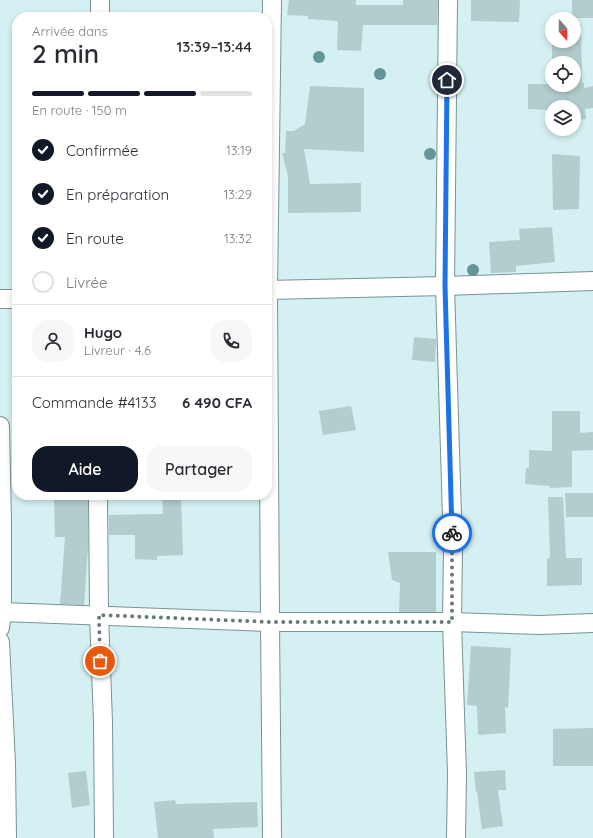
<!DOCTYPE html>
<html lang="fr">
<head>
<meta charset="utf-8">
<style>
  :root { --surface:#fff; --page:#f7f7f7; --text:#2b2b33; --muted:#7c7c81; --line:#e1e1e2; --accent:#111827 }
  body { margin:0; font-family:Quicksand,sans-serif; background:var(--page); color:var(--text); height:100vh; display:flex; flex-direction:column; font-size:15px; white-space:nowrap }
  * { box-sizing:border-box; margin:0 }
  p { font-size:13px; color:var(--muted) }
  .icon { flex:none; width:22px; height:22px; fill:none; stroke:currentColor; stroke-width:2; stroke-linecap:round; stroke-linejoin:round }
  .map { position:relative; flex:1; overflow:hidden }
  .drawer { position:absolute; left:12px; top:12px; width:260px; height:488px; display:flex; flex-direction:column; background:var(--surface); border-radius:16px; box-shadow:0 2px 6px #0003 }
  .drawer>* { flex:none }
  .needle { width:26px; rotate:160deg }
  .fabs { position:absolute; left:545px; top:12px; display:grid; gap:8px }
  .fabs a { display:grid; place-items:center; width:36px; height:36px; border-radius:50%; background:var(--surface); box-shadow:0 2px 6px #0003; font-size:20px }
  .pin { position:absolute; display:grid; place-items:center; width:34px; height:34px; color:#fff; margin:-17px; border:2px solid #fff; border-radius:50%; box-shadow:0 1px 4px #0007 }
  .courier { position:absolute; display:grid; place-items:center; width:40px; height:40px; margin:-20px; border:3px solid #1a73e8; border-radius:50%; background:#fff; color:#222; box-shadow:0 1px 5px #0007 }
  .head em { font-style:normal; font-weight:600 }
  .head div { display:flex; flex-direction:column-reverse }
  .head { display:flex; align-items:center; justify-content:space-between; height:68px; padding:0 20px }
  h1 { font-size:26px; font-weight:600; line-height:30px }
  .bar { display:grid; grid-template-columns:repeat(4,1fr); gap:6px 4px; align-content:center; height:48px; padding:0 20px }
  .bar i { height:5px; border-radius:3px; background:var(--line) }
  .bar .on { background:var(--accent) }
  .bar p { grid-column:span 4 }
  .line { display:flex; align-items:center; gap:10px; padding:0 20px; border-top:1px solid var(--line) }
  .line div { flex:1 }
  .round { display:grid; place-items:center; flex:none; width:42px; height:42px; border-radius:16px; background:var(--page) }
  ol { padding:0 20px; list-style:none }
  li { display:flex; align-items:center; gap:12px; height:44px }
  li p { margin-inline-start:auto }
  li .icon { padding:4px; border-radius:50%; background:var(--accent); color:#fff; stroke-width:4 }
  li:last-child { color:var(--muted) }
  li i { width:22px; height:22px; border:2px solid var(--line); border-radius:50% }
  .action { display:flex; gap:8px; margin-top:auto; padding:8px 20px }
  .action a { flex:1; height:46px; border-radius:16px; background:var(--accent); color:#fff; font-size:16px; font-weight:600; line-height:46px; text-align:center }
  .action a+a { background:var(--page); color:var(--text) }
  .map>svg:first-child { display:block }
  .building { fill:#b3ccce }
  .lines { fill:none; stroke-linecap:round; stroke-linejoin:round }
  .street-casing { stroke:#7a9294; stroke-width:20 }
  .street { stroke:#fff; stroke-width:18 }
  .tree { fill:#639699 }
  .done { stroke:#69797a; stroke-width:4; stroke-dasharray:0 7.2 }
  .route { stroke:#1a73e8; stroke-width:5 }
</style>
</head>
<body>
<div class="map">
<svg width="593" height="838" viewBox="0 0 593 838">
  <rect width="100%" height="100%" fill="#d5f0f2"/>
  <g class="building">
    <polygon points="289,0 356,0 356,5 403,5 403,0 438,0 437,25 363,25 361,51 337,50 338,21 308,19 308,16 287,15"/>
    <polygon points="471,0 520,0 519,22 471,21"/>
    <rect x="572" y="0" width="21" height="18"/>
    <polygon points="574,24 581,24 582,83 584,83 584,88 593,86 593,108 585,109 586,119 574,120 574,107 552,107 552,121 551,110 528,109 528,84 550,84 550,83 552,83 552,85 574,85 574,63 552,63 552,25 552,41 574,41"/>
    <polygon points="310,86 364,88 364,152 304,149 310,184 361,183 361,212 288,213 288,176 282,153 285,153 286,131 294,131 305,124"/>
    <polygon points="552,154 580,156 579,209 553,210"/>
    <polygon points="552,227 555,262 516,266 516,272 491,273 489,242 520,240 519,229"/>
    <polygon points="414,337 436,339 435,362 412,360"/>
    <polygon points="351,406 356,430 323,435 319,411"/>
    <polygon points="552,411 580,411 580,433 593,432 593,450 572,451 572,487 550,488 550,486 525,484 526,468 529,468 529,450 552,451"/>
    <polygon points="565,493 593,493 593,517 566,517"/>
    <polygon points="181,496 183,555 157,556 157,560 135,559 135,535 109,535 109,515 163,514 162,497"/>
    <polygon points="88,497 88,548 84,605 60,604 65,537 55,537 54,498"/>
    <polygon points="548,497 563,497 566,558 582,558 582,585 547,586 547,559 550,558"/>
    <polygon points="388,552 436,552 436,612 399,612 400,583 392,580"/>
    <polygon points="471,646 511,648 508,708 505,707 506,733 478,735 477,706 467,705"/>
    <polygon points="593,728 593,766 553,766 553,729"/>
    <polygon points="505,770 506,790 498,790 503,826 482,829 477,792 476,792 474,772"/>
    <polygon points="86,771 90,805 72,808 68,773"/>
    <polygon points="175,800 176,804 257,802 258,827 213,829 214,838 158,838 154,802"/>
  </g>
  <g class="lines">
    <g class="street-casing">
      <g id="street">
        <polyline points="272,0 268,290 270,622 272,838"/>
        <polyline points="448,0 445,286 453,549 452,622 457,774 456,838"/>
        <polyline points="100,17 100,0"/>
        <polyline points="267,290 445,286 593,281"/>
        <polyline points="0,299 17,299"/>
        <polyline points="0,426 2,522 2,612 0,628"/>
        <polyline points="98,495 99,615 103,722 104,838"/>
        <polyline points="2,612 270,622 452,622 540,625 593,623"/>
        <polyline points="0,642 6,763 7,838"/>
      </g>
    </g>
    <use href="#street" class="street"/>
  </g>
  <g class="tree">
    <circle cx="319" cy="57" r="6"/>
    <circle cx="380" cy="74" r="6"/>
    <circle cx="430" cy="154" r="6"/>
    <circle cx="473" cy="270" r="6"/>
  </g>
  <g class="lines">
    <polyline class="done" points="100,661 99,615 270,622 452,622 452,533"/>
    <polyline class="route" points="447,80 445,286 452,533"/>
  </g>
</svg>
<div class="fabs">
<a><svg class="needle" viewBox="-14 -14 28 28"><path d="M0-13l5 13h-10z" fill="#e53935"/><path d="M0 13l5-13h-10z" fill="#7c7c81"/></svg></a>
<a><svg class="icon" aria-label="locate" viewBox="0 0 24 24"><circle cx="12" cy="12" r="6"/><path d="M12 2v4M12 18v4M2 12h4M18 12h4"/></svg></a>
<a><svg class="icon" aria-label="layers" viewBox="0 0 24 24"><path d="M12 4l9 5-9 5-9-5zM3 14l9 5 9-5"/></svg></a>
</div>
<div class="pin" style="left:100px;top:661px;background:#ea580c"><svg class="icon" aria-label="bag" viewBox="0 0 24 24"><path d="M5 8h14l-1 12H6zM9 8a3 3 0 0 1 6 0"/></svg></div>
<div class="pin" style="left:447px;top:80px;background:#1f2937"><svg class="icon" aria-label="home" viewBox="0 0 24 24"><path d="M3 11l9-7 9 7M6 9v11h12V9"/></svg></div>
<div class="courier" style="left:452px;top:533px"><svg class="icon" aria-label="bike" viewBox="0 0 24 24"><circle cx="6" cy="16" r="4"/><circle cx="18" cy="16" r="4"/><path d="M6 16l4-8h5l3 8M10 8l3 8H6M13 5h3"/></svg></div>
<section class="drawer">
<div class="head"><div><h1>2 min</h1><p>Arrivée dans</p></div><em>13:39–13:44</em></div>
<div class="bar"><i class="on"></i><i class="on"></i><i class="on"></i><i></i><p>En route · 150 m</p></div>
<ol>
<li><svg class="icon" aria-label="check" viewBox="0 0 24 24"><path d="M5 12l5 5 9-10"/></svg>Confirmée<p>13:19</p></li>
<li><svg class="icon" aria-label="check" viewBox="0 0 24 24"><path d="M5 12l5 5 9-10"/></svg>En préparation<p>13:29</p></li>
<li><svg class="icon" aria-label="check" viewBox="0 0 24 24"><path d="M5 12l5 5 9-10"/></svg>En route<p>13:32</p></li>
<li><i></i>Livrée</li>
</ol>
<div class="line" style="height:72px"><a class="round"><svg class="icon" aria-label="person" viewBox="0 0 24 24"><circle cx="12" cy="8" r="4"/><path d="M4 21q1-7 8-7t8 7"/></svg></a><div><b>Hugo</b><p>Livreur · 4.6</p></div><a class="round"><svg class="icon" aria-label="phone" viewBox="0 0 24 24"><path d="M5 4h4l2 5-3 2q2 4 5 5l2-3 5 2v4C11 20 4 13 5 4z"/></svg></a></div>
<div class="line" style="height:52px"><div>Commande #4133</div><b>6 490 CFA</b></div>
<div class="action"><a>Aide</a><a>Partager</a></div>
</section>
</div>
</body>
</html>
